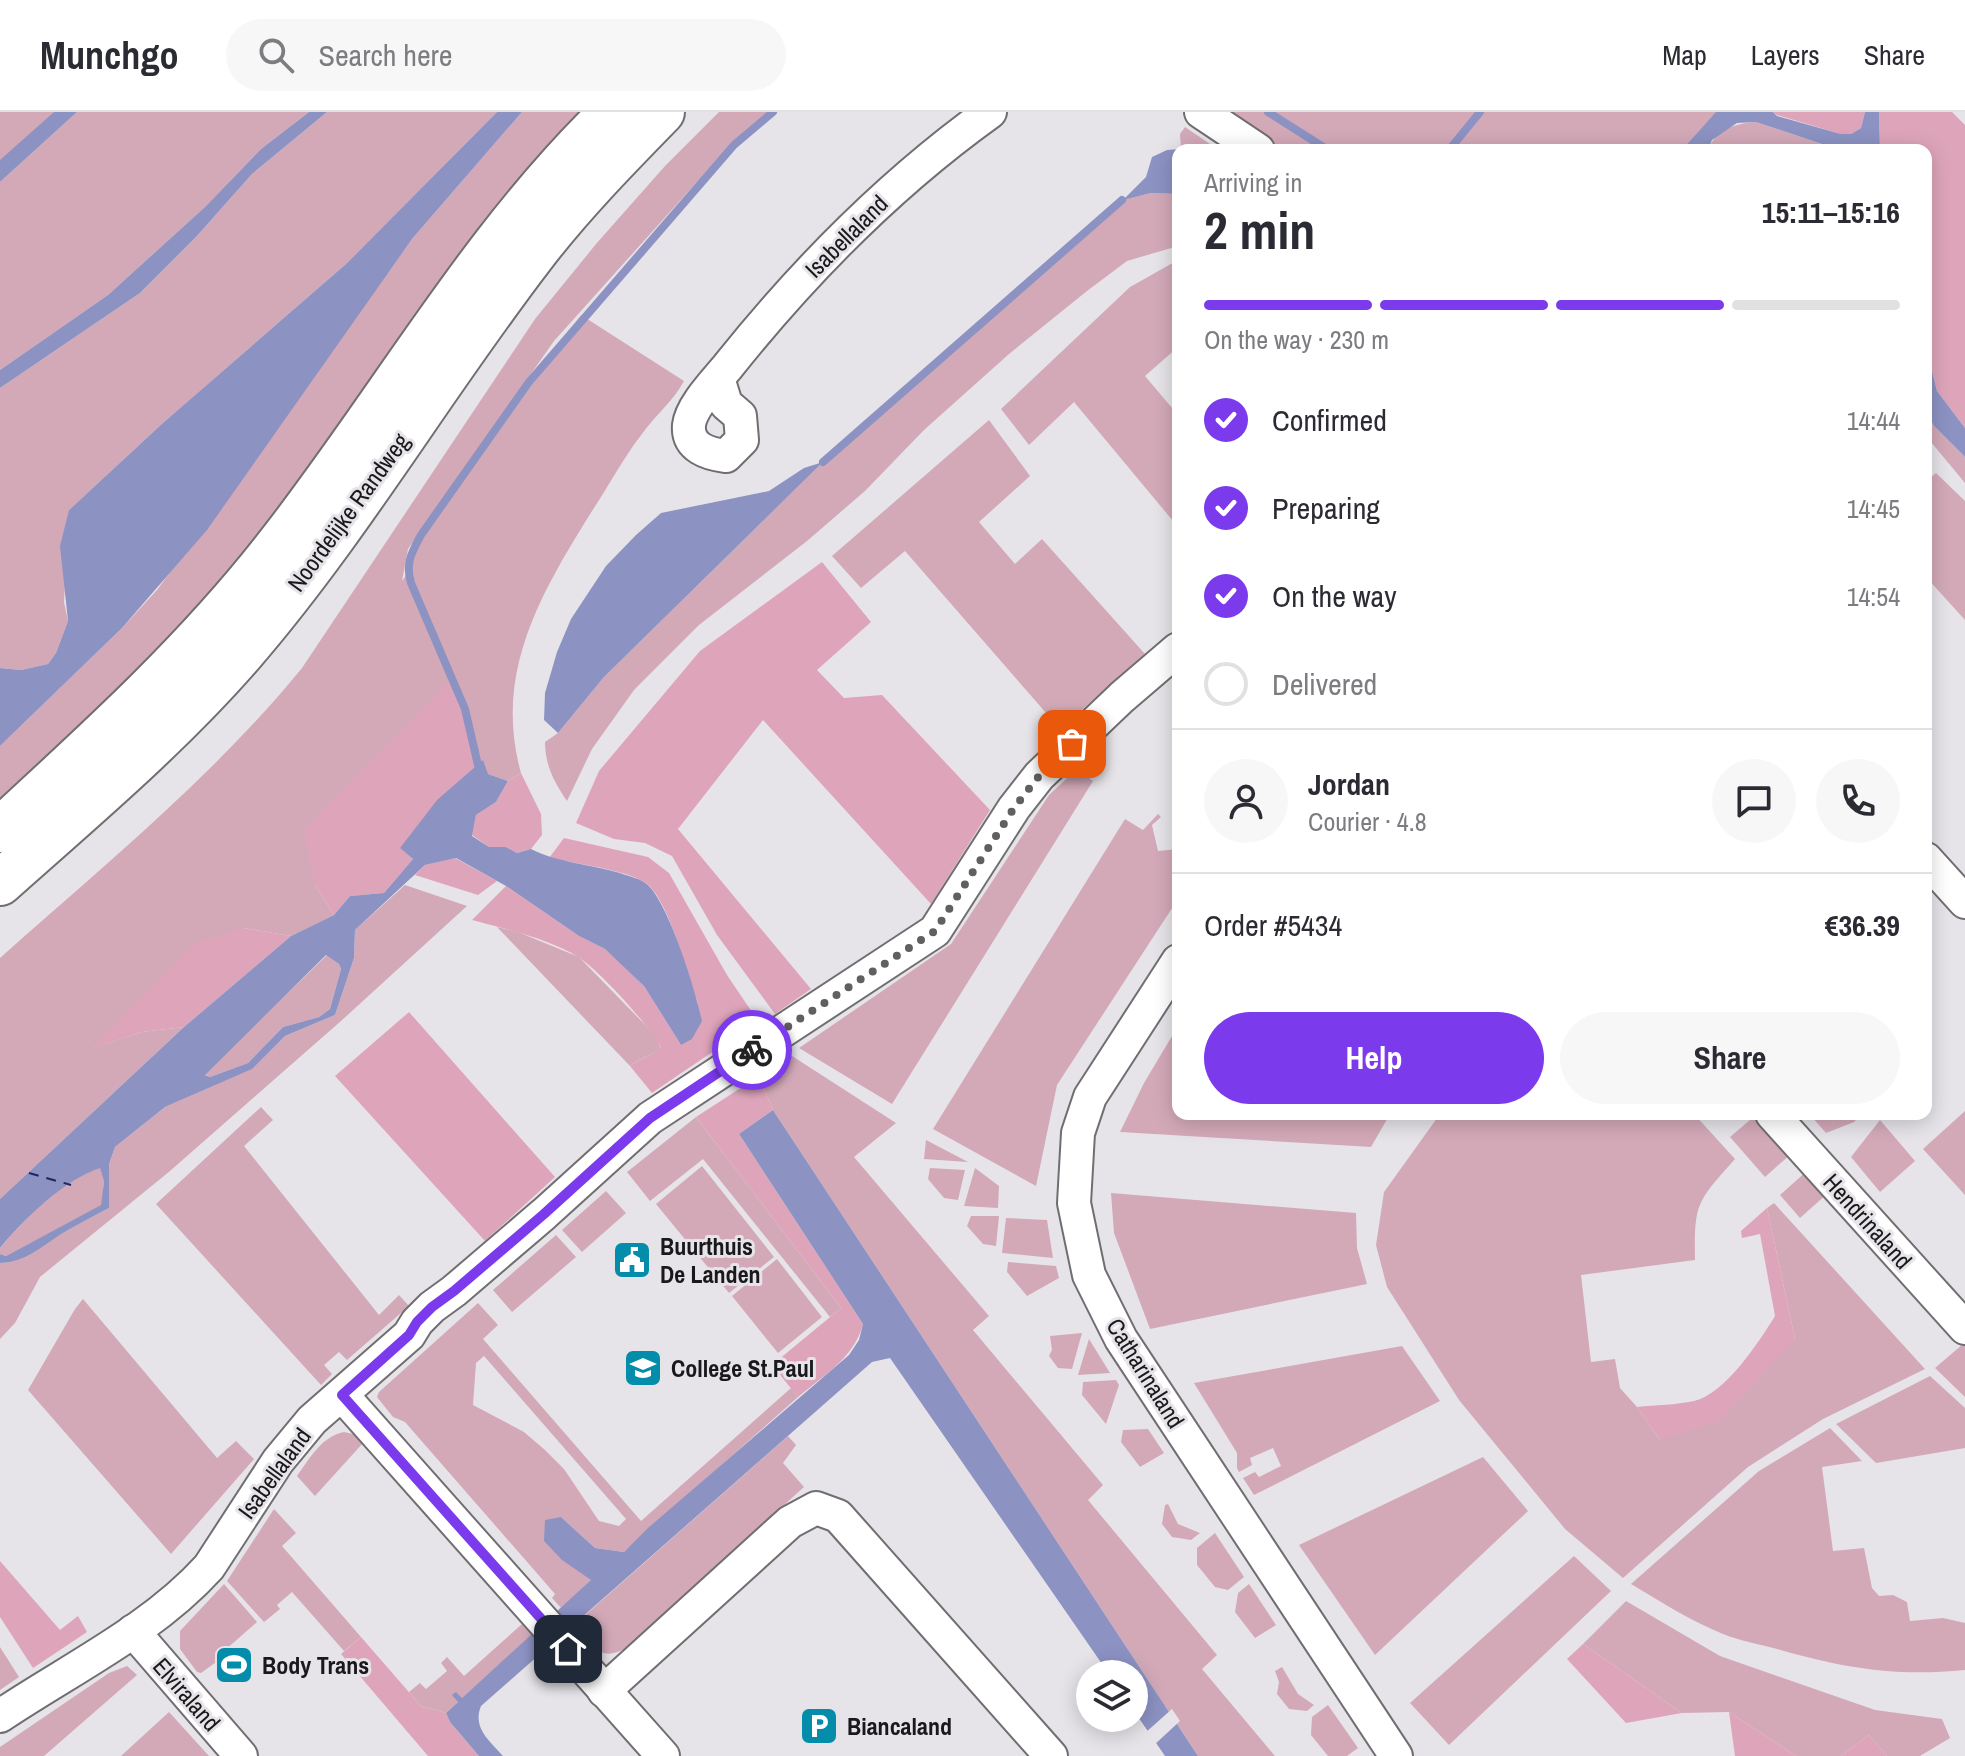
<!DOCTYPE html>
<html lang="en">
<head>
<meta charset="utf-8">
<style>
  :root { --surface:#fff; --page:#f7f7f7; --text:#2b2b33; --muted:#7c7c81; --line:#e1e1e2; --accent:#7c3aed }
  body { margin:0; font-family:"Archivo Narrow",sans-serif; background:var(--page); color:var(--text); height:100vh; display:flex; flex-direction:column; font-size:30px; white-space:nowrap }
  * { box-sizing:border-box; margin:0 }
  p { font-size:26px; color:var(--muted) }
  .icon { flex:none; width:44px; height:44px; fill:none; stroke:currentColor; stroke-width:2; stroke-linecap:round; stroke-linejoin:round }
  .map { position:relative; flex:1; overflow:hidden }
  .sheet { position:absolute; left:1172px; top:32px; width:760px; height:976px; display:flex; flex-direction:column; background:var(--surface); border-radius:16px; box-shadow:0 4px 20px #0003 }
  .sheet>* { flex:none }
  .tools { position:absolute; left:1076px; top:1548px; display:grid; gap:16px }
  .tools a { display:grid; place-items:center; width:72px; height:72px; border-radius:50%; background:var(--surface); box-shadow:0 4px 20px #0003; font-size:40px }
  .pin { position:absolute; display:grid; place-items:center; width:68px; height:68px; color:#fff; margin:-34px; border-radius:16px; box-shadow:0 4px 12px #0006 }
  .courier { position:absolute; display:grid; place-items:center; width:80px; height:80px; margin:-40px; border:6px solid #7c3aed; border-radius:50%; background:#fff; color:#222; box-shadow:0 2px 10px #0007 }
  .overview em { font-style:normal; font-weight:800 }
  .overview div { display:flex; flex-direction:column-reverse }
  .overview { display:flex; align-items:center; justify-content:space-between; height:136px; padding:0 32px }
  h1 { font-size:52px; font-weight:800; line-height:60px }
  .bar { display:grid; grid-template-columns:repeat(4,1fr); gap:12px 8px; align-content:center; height:96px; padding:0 32px }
  .bar i { height:10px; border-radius:6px; background:var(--line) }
  .bar .selected { background:var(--accent) }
  .bar p { grid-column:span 4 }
  .line { display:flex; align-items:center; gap:20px; padding:0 32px; border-top:2px solid var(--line) }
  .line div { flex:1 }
  .round { display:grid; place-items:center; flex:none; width:84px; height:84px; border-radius:42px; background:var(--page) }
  ol { padding:0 32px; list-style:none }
  li { display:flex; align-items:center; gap:24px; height:88px }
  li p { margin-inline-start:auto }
  li .icon { padding:8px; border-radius:50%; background:var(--accent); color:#fff; stroke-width:4 }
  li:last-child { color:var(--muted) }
  li i { width:44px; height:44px; border:4px solid var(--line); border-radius:50% }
  .button { display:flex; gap:16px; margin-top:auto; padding:16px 32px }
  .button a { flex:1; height:92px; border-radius:48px; background:var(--accent); color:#fff; font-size:32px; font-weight:800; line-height:92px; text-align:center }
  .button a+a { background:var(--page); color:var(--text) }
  header { display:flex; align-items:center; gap:48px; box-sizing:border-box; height:112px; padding:0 40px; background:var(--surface); border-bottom:2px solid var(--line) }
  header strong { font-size:38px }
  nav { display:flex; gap:44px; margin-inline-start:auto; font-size:28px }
  .search { width:560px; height:72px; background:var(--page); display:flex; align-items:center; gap:20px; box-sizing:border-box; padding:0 28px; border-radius:44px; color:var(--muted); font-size:30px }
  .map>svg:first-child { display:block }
  .green { fill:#d3a9b8; fill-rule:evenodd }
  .forest { fill:#dea5ba }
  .water { fill:#8c93c3; fill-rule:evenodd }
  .pier { fill:#e7e4e9 }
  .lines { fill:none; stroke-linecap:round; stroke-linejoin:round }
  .stream { stroke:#8c93c3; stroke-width:8 }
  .ferry { stroke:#24245e; stroke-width:2; stroke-dasharray:10 8; stroke-linecap:butt }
  .minor-casing { stroke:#716e72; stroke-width:36 }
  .primary-casing { stroke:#716e72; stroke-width:48 }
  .minor { stroke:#fff; stroke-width:32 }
  .primary { stroke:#fff; stroke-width:44 }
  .done { stroke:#615f62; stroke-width:8; stroke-dasharray:0 14.4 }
  .route { stroke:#7c3aed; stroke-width:10 }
  .labels { text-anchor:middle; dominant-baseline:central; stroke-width:6; stroke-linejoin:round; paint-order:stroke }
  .street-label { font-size:24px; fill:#19181a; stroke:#e7e4e9 }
  .poi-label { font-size:24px; font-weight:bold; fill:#19181a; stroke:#e7e4e9; text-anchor:start }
</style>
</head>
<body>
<header>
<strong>Munchgo</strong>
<div class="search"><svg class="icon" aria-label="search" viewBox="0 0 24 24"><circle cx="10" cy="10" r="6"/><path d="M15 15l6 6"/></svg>Search here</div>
<nav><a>Map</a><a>Layers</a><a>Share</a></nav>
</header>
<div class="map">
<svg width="1965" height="1644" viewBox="0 0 1965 1644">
  <rect width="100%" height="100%" fill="#e7e4e9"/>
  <g class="green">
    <polygon points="0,0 67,0 0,62"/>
    <polygon points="77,0 309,0 261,37 205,95 108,183 0,258 0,70"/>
    <polygon points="327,0 497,0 346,152 164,310 69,398 64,490 68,509 56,541 48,552 21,558 0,556 0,276 140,181 196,125 252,62"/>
    <polygon points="522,0 590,0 199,504 0,699 0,634 122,516 157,478 412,127"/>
    <path d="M719,0H770L731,32L554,229L408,437L402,469L411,456L419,432L581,203L684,269C673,290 655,303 642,322C623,346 609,374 592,399C541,481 493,561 521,661L508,669L488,662L315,773L334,803L291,824L244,816L93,936L142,920L184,915L0,1087V846C104,753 213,665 302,556L535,207L596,132L665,54Z"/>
    <polygon points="1217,0 1727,0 1692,38 1275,38"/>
    <path d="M1756,10L1840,38H1708C1715,18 1736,11 1756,10Z"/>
    <polygon points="1185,15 1219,38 1181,37 1180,22"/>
    <path d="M1151,81L1178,82V134L1127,149L1087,179L1009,242L924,318L865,379L807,429L699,513L634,578L592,637L567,689C554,670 545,653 545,630L558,621L604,565L823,350L1122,88Z"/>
    <polygon points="1178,148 1178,235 1145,264 1178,303 1178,415 1074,290 1029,333 1001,297 1130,175"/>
    <polygon points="1926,300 1934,314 1965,345 1965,371 1926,324"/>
    <polygon points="989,308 1030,364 979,410 1015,452 1042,427 1145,542 1060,617 905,439 861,476 832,444"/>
    <polygon points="1936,361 1965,389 1965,508 1926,465 1926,369"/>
    <polygon points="1077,657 1093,669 892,992 799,936 951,832 1049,683"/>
    <polygon points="1158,702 1161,705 1152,713 1158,739 1178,737 1178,787 1057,973 1036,1074 933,1017 1125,707 1143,718"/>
    <path d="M405,773L467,794L341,909L170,1059L40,1165L15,1211L0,1227V1151C25,1151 44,1133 63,1121C78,1112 94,1104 109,1096V1052L115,1035L165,995L251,957L285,924L335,903L354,846L355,818Z"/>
    <path d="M497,815L518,820L579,845L655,923L661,937C650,944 641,945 630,954Z"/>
    <polygon points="327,843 339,852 341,857 330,897 319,905 283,915 248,951 210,965 204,962"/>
    <polygon points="1178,914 1178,1002 1390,1002 1371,1035 1120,1020 1144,971"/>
    <polygon points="789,942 896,1011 854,1045 989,1204 973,1218 1103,1373 1088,1388 1217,1543 1202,1557 1275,1644 1198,1644 773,998 759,964"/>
    <polygon points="261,995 273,1008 244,1034 379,1203 399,1183 409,1194 347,1248 339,1240 324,1253 332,1262 321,1273 156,1092"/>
    <polygon points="1965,999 1965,1083 1923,1037"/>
    <path d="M1440,1002H1694L1735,1047C1697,1090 1694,1090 1695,1148L1581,1163L1591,1250L1615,1247L1620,1276L1637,1295L1659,1327L1795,1227L1767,1096L1774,1091L1925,1257L1823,1307L1748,1355L1623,1466L1565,1417L1459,1288L1387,1175L1376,1133L1384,1080Z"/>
    <polygon points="1757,1002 1793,1040 1765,1065 1730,1025"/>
    <polygon points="1814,1002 1862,1002 1854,1010 1826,1021 1811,1004"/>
    <polygon points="696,1005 841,1196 830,1205 703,1047 650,1089 627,1060"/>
    <polygon points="1880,1008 1915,1049 1880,1080 1851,1045"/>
    <polygon points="926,1028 968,1050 924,1047"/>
    <polygon points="702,1054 774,1145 729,1181 656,1092"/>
    <path d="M100,1055L104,1070L102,1093L6,1144L0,1142V1136C26,1105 62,1069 100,1055Z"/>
    <polygon points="930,1056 965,1058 958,1088 944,1086 928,1067"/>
    <polygon points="975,1056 999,1074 998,1096 964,1094"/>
    <polygon points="1808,1058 1828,1081 1800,1106 1780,1083"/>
    <polygon points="606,1079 626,1101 582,1140 562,1118"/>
    <polygon points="1111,1081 1356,1101 1357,1136 1367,1172 1150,1217 1114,1121"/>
    <polygon points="971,1104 999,1104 996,1134 983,1132 967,1114"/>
    <polygon points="1006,1106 1047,1108 1053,1146 1002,1141"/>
    <polygon points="556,1123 576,1145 512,1200 493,1178"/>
    <polygon points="777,1147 822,1205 778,1241 732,1184"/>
    <polygon points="1008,1150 1056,1154 1059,1166 1027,1184 1007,1160"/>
    <polygon points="83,1187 217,1346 236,1329 254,1347 171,1442 28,1278 75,1197"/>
    <path d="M478,1191L498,1213L483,1227L641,1409L791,1276L798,1285L624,1440L595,1436L561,1405L592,1467L562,1497L552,1486L555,1482L405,1310L393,1305L377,1285L379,1280ZM484,1244L626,1407L619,1414L599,1409L564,1357L545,1338L524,1320L473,1293L476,1251Z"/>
    <polygon points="1082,1221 1072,1257 1058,1256 1049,1244 1052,1238 1050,1224"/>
    <polygon points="1089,1227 1110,1261 1078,1263"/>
    <polygon points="1963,1232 1965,1234 1965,1285 1935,1256"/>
    <polygon points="1402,1234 1440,1289 1254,1383 1243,1366 1255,1360 1259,1365 1281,1354 1273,1336 1250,1346 1252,1353 1239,1360 1237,1356 1237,1341 1194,1271"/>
    <polygon points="1930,1264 1965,1296 1965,1336 1876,1351 1836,1312"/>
    <polygon points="1116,1268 1119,1273 1106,1312 1082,1283 1083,1270"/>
    <path d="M1830,1316L1862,1349L1822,1355L1833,1439L1864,1436L1872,1476L1879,1484L1893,1483L1907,1490L1910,1509L1943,1506L1965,1511V1558C1894,1565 1844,1556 1777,1537C1759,1532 1740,1529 1723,1522C1691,1509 1661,1490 1631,1472L1759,1359Z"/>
    <polygon points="1148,1317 1164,1341 1140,1355 1121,1330 1123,1318"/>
    <path d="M344,1320L353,1322L363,1331L315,1384L297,1364C310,1346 321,1325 344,1320Z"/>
    <path d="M788,1324L796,1333L783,1351L804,1375L626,1536C599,1552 591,1531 575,1512Z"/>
    <polygon points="1483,1345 1528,1399 1375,1543 1299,1433"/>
    <polygon points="1168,1392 1178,1412 1200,1421 1191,1428 1172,1425 1162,1412 1165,1393"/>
    <polygon points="274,1397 296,1421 282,1434 361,1525 344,1539 292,1480 277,1493 280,1497 264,1510 227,1469"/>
    <polygon points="1215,1421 1244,1465 1228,1478 1215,1475 1197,1453 1197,1436"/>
    <polygon points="1574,1444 1611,1479 1449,1633 1410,1591"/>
    <polygon points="224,1472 257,1510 217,1545 219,1548 201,1561 197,1560 180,1537 180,1519"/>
    <polygon points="1249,1472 1276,1513 1255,1526 1235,1500 1238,1481"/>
    <polygon points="1626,1489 1720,1544 1875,1598 1942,1607 1950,1626 1920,1644 1887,1644 1869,1623 1841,1644 1796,1644 1729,1600 1682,1601 1583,1532"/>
    <polygon points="522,1512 532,1523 461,1587 456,1581 458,1590 446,1601 421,1594 409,1580 420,1571 426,1577 447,1559 441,1551 447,1545 464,1564"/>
    <polygon points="0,1535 19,1565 0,1578"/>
    <polygon points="127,1554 137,1563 44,1644 0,1644 0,1635 109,1561"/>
    <polygon points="1282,1555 1298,1582 1314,1593 1307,1599 1289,1597 1277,1582 1279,1570 1275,1559"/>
    <polygon points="1328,1593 1358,1636 1347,1644 1328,1644 1311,1623 1312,1605"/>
    <polygon points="169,1600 209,1644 121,1644"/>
  </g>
  <g class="forest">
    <polygon points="1773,0 1865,0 1861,16 1851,22 1841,22 1777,3"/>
    <polygon points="1879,0 1952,0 1965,13 1965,316 1937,279 1926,235 1926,38 1880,38"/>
    <polygon points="822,450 871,510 817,558 844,586 882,583 990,698 931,792 763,608 678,717 811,877 775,902 717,823 672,744 645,731 614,727 576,711 599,659 700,539"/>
    <polygon points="449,569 483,648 437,688 401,736 413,747 384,781 350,784 334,803 315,773 304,718"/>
    <polygon points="521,661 541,702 542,723 531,737 517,741 506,735 489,735 472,723 476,703 496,690 508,669"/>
    <path d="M564,726L648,745L669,761L727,863L758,909L652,981L630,954C641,945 651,944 661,936C651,915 598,857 578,845C552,828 503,816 472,808L506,774L579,824L605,837L626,856L644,874L681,933L698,891C687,863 669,788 646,771C627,758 573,751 549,746Z"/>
    <polygon points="455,746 497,769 478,783 415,763 425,753"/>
    <polygon points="244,816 291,824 184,915 142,920 91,937 193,832"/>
    <polygon points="409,900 555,1065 485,1129 335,964"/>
    <path d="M759,964L773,998L739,1022L863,1212C854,1246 824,1263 798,1285L772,1253L841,1196L696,1005Z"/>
    <path d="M1767,1096L1795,1227L1719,1309L1659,1327L1637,1295C1656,1293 1676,1293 1694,1289C1725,1282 1759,1230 1775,1204L1760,1122L1742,1126L1741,1119Z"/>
    <polygon points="0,1449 60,1518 78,1504 87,1520 33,1556 0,1505"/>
    <polygon points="361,1525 421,1594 446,1601 450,1610 479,1644 428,1644 341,1542"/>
    <polygon points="1583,1532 1682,1601 1626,1611 1567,1547"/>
    <polygon points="1729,1600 1796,1644 1735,1644"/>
    <polygon points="1869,1623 1887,1644 1841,1644"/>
  </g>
  <g class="water">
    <polygon points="54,0 77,0 0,70 0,48"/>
    <polygon points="309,0 327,0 252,62 196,125 140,181 0,276 0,258 108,183 205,95 261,37"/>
    <polygon points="497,0 522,0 412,127 207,418 122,516 0,634 0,556 21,558 48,552 56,541 68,509 60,434 69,398 164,310 346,152"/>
    <polygon points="1716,0 1773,0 1777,4 1841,22 1851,22 1861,16 1865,0 1879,0 1880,38 1840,38 1756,10 1737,11 1712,28 1708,38 1682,38"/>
    <polygon points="1181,37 1183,38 1178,38 1178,82 1151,81 1123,88 1146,65 1152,45 1167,38"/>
    <polygon points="1926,235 1937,279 1965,316 1965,345 1934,314 1926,300"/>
    <polygon points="823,350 604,565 558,621 544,608 545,581 557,540 571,507 606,454 636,423 661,401 769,379 804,356"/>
    <path d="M483,648L488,662L508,669L496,690L476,703L472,724L489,735H506L517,741L531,737C559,751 590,752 620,761C628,764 642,767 648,773C669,793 696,879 702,909L692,927L681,933L644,874L605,837L579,824L506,774L456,746L425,753L355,818L354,846L335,903L285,924L252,957L165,995L115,1035L109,1052V1096C94,1104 78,1112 63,1121C44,1133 25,1151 0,1151V1142L6,1144L101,1093L104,1070L100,1056C64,1068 25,1106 0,1136V1087L184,915L291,824L334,803L350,784L384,781L413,747L400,736L437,688ZM326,843L339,852L341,857L330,897L319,905L283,915L248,951L210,965L205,963Z"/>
    <path d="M773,998L1198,1644H1165L1134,1599V1562H1109L890,1246L872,1250L481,1594C472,1616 490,1629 503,1644H479L450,1610L446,1601L458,1590L452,1583L456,1580L462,1586L591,1468L562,1448L544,1429L545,1408L561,1405L595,1436L624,1440L648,1416L849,1243L859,1228L863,1212L739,1022Z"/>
  </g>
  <polygon class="pier" points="1172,1597 1180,1609 1153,1634 1145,1621"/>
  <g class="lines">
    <g class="stream">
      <polyline points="1268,0 1328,38"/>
      <polyline points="1449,38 1480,0"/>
      <polyline points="823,350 1122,88"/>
      <path d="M478,653L465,597L411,471C405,451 412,440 421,423L529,270L734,33L773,0"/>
    </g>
    <polyline class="ferry" points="29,1061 71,1073"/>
    <g class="minor-casing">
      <g id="minor">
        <polyline points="1201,0 1258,38"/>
        <path d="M718,266L726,292L740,304L742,328L726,344C709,342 687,336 689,313C691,294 717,268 729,253C805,158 891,71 990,0"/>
        <polyline points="1926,747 1965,790"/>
        <polyline points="1178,849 1090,985 1078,1021 1074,1091 1089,1163 1121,1227 1396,1644"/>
        <polyline points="1772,1002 1965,1216"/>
        <polyline points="342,1283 663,1644"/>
        <polyline points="133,1519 241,1644"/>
        <polyline points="604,1579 790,1410 816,1396 838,1404 1051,1644"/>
        <path d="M0,1604C70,1557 152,1518 209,1455L278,1349L312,1308L409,1223L417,1210L432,1195L454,1179L544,1102L650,1006L935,819L1014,696L1039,664L1122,585L1178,537"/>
      </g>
    </g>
    <g class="primary-casing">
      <g id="primary">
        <path d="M0,718C98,628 197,538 279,432C391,289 480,127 612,0"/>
        <path d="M0,771C83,697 169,625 242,541C349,417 432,274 532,144C571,93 617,46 662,0"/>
      </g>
    </g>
    <use href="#minor" class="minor"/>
    <use href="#primary" class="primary"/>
  </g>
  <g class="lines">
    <polyline class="done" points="752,938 935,819 1014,696 1039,664 1072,632"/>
    <polyline class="route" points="568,1537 342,1283 409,1223 417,1210 432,1195 454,1179 544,1102 650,1006 752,938"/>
  </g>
  <defs>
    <g id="civic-square" transform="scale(2)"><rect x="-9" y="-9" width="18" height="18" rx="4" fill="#048cab" stroke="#e7e4e9"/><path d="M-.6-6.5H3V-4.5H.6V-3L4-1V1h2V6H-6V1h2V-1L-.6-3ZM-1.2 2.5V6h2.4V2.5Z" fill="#fff"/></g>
    <g id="school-square" transform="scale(2)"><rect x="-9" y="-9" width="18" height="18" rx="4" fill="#048cab" stroke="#e7e4e9"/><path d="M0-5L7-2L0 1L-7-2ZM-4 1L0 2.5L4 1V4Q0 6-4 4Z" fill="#fff"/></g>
    <g id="stadium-square" transform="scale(2)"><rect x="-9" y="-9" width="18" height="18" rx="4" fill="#048cab" stroke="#e7e4e9"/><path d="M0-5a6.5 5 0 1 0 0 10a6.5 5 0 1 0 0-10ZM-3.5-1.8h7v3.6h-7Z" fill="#fff"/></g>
    <g id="parking-square" transform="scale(2)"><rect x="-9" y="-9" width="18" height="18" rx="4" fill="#048cab" stroke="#e7e4e9"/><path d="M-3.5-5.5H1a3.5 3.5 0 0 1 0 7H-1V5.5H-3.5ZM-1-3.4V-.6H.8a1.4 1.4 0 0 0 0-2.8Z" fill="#fff"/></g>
  </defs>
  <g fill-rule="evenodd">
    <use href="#civic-square" x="632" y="1148"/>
    <use href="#school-square" x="643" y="1256"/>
    <use href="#stadium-square" x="234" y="1553"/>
    <use href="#parking-square" x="819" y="1614"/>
  </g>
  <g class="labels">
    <g class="street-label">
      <text transform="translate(846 124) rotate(-45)">Isabellaland</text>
      <text transform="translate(348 400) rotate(-54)">Noordelijke Randweg</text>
      <text transform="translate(1868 1109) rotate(48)">Hendrinaland</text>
      <text transform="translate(1146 1261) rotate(58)">Catharinaland</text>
      <text transform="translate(274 1361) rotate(-54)">Isabellaland</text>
      <text transform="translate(187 1582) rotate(49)">Elviraland</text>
    </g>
    <g class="poi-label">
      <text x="660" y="1134">Buurthuis<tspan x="660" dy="28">De Landen</tspan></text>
      <text x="671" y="1256">College St.Paul</text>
      <text x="262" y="1553">Body Trans</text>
      <text x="847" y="1614">Biancaland</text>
    </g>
  </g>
</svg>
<div class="tools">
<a><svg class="icon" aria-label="layers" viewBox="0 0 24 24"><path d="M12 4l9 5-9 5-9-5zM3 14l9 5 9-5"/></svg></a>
</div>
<div class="pin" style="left:1072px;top:632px;background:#ea580c"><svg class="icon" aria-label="bag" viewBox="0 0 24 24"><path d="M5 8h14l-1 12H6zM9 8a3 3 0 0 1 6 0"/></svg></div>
<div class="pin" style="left:568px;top:1537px;background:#1f2937"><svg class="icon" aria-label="home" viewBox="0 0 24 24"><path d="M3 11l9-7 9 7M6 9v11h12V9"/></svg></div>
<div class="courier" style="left:752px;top:938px"><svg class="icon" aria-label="bike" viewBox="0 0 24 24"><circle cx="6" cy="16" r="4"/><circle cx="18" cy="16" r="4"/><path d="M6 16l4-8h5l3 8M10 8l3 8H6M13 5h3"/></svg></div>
<section class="sheet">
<div class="overview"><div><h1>2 min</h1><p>Arriving in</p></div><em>15:11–15:16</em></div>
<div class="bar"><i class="selected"></i><i class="selected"></i><i class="selected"></i><i></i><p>On the way · 230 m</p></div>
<ol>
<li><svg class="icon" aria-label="check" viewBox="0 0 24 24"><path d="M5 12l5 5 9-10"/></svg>Confirmed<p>14:44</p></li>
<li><svg class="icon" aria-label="check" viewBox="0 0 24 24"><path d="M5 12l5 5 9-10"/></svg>Preparing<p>14:45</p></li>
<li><svg class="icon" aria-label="check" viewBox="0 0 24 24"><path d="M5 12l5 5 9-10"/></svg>On the way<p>14:54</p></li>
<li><i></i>Delivered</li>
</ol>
<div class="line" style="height:144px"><a class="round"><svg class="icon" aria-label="person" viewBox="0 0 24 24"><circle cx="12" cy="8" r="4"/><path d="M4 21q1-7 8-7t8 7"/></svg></a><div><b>Jordan</b><p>Courier · 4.8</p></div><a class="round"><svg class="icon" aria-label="chat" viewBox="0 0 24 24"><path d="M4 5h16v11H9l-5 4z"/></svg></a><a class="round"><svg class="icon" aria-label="phone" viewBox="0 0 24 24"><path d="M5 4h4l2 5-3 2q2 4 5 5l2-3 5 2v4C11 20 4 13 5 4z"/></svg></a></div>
<div class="line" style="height:104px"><div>Order #5434</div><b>€36.39</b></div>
<div class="button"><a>Help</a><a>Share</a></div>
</section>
</div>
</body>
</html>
